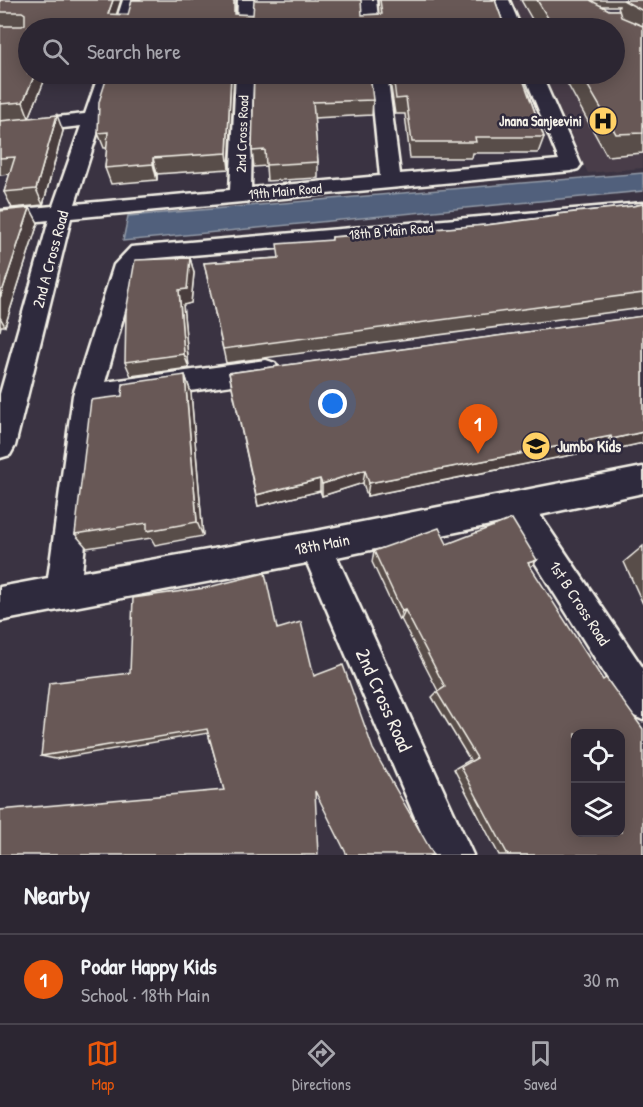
<!DOCTYPE html>
<html lang="en">
<head>
<meta charset="utf-8">
<style>
  body { margin:0; font-family:"Patrick Hand",sans-serif; background:#342e3a; color:#f1f3f6 }
  .controls { position:absolute; right:18px; bottom:18px; display:grid; overflow:hidden; border-radius:12px; box-shadow:0 3px 15px #0003 }
  .controls button { width:54px; height:54px; display:grid; place-items:center; padding:0; border:0; border-bottom:2px solid #48434d; background:#2c2632; color:#f1f3f6; font:30px sans-serif }
  .you { position:absolute; left:333px; top:404px; width:21px; height:21px; margin:-15px; border:4px solid #fff; border-radius:50%; background:#1a73e8; box-shadow:0 0 0 9px #1a73e833 }
  .badge { display:grid; place-items:center; width:39px; height:39px; border-radius:50%; background:#ea580c; color:#fff; font-size:20px; font-weight:700 }
  .pin { position:absolute; translate:-50% -50px; filter:drop-shadow(0 2px 3px #0008) }
  .pin::after { content:''; position:absolute; top:32px; width:21px; height:18px; background:inherit; clip-path:polygon(0 0,100% 0,50% 100%) }
  .list { margin:0; padding:0; list-style:none }
  h2 { display:flex; justify-content:space-between; align-items:center; height:78px; margin:0; padding:0 24px; font-size:26px }
  h2 small { font-size:20px; font-weight:400; color:#a6a5ac }
  .list li { display:grid; grid-template-columns:39px 1fr auto; gap:18px; align-items:center; box-sizing:border-box; height:90px; padding:0 24px; border-top:2px solid #48434d }
  .list b { display:block; font-size:22px; white-space:nowrap }
  .list p { margin:0; font-size:20px; white-space:nowrap; color:#a6a5ac }
  .list em { font-size:20px; font-style:normal; color:#a6a5ac }
  .icon { flex:none; width:33px; height:33px; fill:none; stroke:currentColor; stroke-width:2; stroke-linecap:round; stroke-linejoin:round }
  .map { position:relative; flex:none; width:643px; height:855px; overflow:hidden }
  .search { position:absolute; background:#2c2632; box-shadow:0 3px 15px #0003; left:18px; right:18px; top:18px; height:66px; display:flex; align-items:center; gap:15px; box-sizing:border-box; padding:0 21px; border-radius:33px; color:#a6a5ac; font-size:22px }
  .sheet { height:168px; background:#2c2632 }
  nav { display:flex; justify-content:space-around; align-items:center; box-sizing:border-box; height:84px; border-top:2px solid #48434d; background:#2c2632; font-size:16px; color:#a6a5ac }
  nav a { display:grid; justify-items:center; gap:3px }
  nav .on { color:#ea580c }
  .map>svg:first-child { display:block }
  .built { fill:#483e48 }
  .water { fill:#51607b; stroke:#929aa7; stroke-width:1.5 }
  .lines { fill:none; stroke-linecap:round; stroke-linejoin:round }
  .minor-casing { stroke:#f4f1e8; stroke-width:5 }
  .minor { fill:#2f2a3d; fill-rule:evenodd }
  .wall { fill:#594d4a; stroke:#f4f1e8; stroke-width:1.5; fill-rule:evenodd }
  .shaded-wall { fill:#483e3c; stroke:#f4f1e8; stroke-width:1.5 }
  .building { fill:#675956; stroke:#f4f1e8; stroke-width:1.5; fill-rule:evenodd }
  .labels { text-anchor:middle; stroke-width:5; stroke-linejoin:round; paint-order:stroke }
  .far-poi-label { font-size:14px; font-weight:bold; fill:#f4f1e8; stroke:#2f2a3d; text-anchor:end }
  .far-street-label { font-size:14px; fill:#f4f1e8; stroke:#2f2a3d }
  .street-label { font-size:16px; fill:#f4f1e8; stroke:#2f2a3d }
  .poi-label { font-size:16px; font-weight:bold; fill:#f4f1e8; stroke:#2f2a3d; text-anchor:start }
  .near-street-label { font-size:20px; fill:#f4f1e8; stroke:#2f2a3d }
</style>
</head>
<body>
<div class="map">
<svg width="643" height="855" viewBox="0 0 643 855">
  <rect width="100%" height="100%" fill="#3a3342"/>
  <filter id="ink" filterUnits="userSpaceOnUse"><feTurbulence type="fractalNoise" baseFrequency=".0167" numOctaves="2"/><feDisplacementMap in="SourceGraphic" scale="12" xChannelSelector="R" yChannelSelector="G"/><feConvolveMatrix kernelMatrix="1 2 1 2 8 2 1 2 1" color-interpolation-filters="sRGB"/></filter>
  <g filter="url(#ink)">
    <!-- built -->
    <g class="built">
      <path d="M507 0H544L601 28H520Z"/>
      <path d="M643 49V168L588 173 541 74H614Z"/>
    </g>
    <!-- water -->
    <path class="water" d="M643 173V191L123 241 128 216Z"/>
    <g class="lines">
      <!-- minor casing -->
      <g class="minor-casing">
        <g id="minor">
          <path d="M123 0H139L130 28H114Z"/>
          <path d="M238 0H254L253 28H237Z"/>
          <path d="M360 0H376L379 28H363Z"/>
          <path d="M493 0H509L521 28H505Z"/>
          <path d="M99 74H116L75 204 230 190 236 74H253L251 188 380 176 370 74H387L400 174 559 160 524 74H541L581 165 578 169 571 171 71 218 15 446 10 455 0 458V394L49 220 0 225V211L53 206 81 126 0 135V123L85 114Z"/>
          <path d="M643 203V217L145 259 137 268 105 382 266 360 275 363 279 370 275 377 266 380 100 404 82 572 316 531 643 467V493L540 515 643 668V720L630 714 509 521 337 557 473 855H431L307 563 0 621V587L48 578 73 395 114 265 131 247Z"/>
        </g>
      </g>
      <!-- minor -->
      <use href="#minor" class="minor"/>
    </g>
    <!-- wall -->
    <g class="wall">
      <path d="M0 0 117 14 362 15 379 14 378 0H495L505 28H28V74H47L29 118 63 131 43 205 12 208 4 192 10 174 0 175Z"/>
      <path d="M521 0H643V153L607 156 562 74H615V28H537ZM601 6H619L618 10H609Z"/>
      <path d="M234 74 229 169 157 174V180L111 184 105 168 107 148H104L98 133Z"/>
      <path d="M254 74 373 100 372 115 314 118 318 162V178L267 181 266 166 254 167 252 151Z"/>
      <path d="M387 74H521L544 137 538 153H473L472 158H410L405 114H395L389 74Z"/>
      <path d="M643 204V308L226 363 204 263 278 258 332 240V237L486 225 555 216 557 214 633 206Z"/>
      <path d="M30 208 38 223 5 326H1L0 331V211Z"/>
      <path d="M190 258 194 273 191 303 183 305 189 368 131 376 125 362Z"/>
      <path d="M643 316V443L602 452 601 449 367 496 363 483 322 496 320 491 258 506 229 373Z"/>
      <path d="M185 375 191 393 203 536 155 545 151 538 87 548 75 534 122 396Z"/>
      <path d="M447 544 537 560 530 567 643 855H499L454 769 470 760 432 697 438 691 401 619 399 620 372 562 374 551Z"/>
      <path d="M643 546V604L624 562Z"/>
      <path d="M277 628 315 792 224 790 208 733 55 759 41 756 130 673Z"/>
    </g>
    <!-- shaded-wall -->
    <g class="shaded-wall">
      <path d="M113 0H121L112 28 108 14Z"/>
      <path d="M234 0H236L235 28 234 14Z"/>
      <path d="M35 74H47L29 118 23 102Z"/>
      <path d="M231 74H234L229 169 227 153Z"/>
      <path d="M57 115 63 131 43 205 36 189Z"/>
      <path d="M153 158 157 174V180L153 164Z"/>
      <path d="M30 208 38 223 5 326 0 317V298Z"/>
      <path d="M190 258 194 273 191 303 183 305 189 368 184 354 179 290Z"/>
      <path d="M185 375 191 393 203 536 197 522Z"/>
      <path d="M643 432V443L602 452 612 439Z"/>
      <path d="M611 436 601 449 367 496 369 483Z"/>
      <path d="M365 470 363 483 322 496V484Z"/>
      <path d="M320 479V491L258 506 256 495Z"/>
      <path d="M537 560 528 570V563Z"/>
      <path d="M405 610 401 619 399 620 402 611Z"/>
    </g>
    <!-- building -->
    <g class="building">
      <path d="M0 0H113L108 14 128 15 132 0H234V14L253 15 254 0H361L362 15 382 14 380 0H495L505 28H28V74H35L23 102 0 104V26H22L25 24V14L22 12H0Z"/>
      <path d="M537 0H590L609 10H619L621 17 643 26V133L616 134 581 74H615V28H554Z"/>
      <path d="M623 0H643V11Z"/>
      <path d="M108 74H231L227 153 153 158V164L105 168 108 132 98 133 99 102Z"/>
      <path d="M254 74H370L373 100 313 102 318 162 266 165 265 150 252 151Z"/>
      <path d="M393 74H521L544 137H475L476 142H412L406 98 396 99Z"/>
      <path d="M57 115 36 189 4 192 15 157 0 158V121Z"/>
      <path d="M643 204V293L223 349 204 263 279 258 277 244 332 240V237L486 225 558 216 557 214 633 206Z"/>
      <path d="M30 208 0 298V211Z"/>
      <path d="M190 258 187 289 179 290 184 354 125 362 126 312 135 260Z"/>
      <path d="M643 316V432L612 439 611 436 369 483 365 470 322 484 320 479 256 495 229 373Z"/>
      <path d="M185 375 197 522 147 531V523L75 534 91 400 122 396 123 384Z"/>
      <path d="M512 519 537 560 528 563 603 680 606 678 643 729V855H508L461 767 477 758 437 692 445 687 405 610 402 611 374 551 439 528 447 544ZM576 734H621V832H576Z"/>
      <path d="M265 573 277 629 301 622 314 676 343 665 373 749 433 854 432 855H347L315 791 318 855H0V810L224 790 207 729 41 756 49 683 130 673 133 598 205 588Z"/>
    </g>
  </g>
  <!-- icons -->
  <defs>
    <g id="hospital-disc" transform="scale(1.5)"><circle r="9.5" fill="#ffd166" stroke="#2f2a3d"/><path d="M-5-5h3v3.5h4V-5h3V5h-3V1.5h-4V5h-3Z" fill="#111"/></g>
    <g id="school-disc" transform="scale(1.5)"><circle r="9.5" fill="#ffd166" stroke="#2f2a3d"/><path d="M0-5L7-2L0 1L-7-2ZM-4 1L0 2.5L4 1V4Q0 6-4 4Z" fill="#111"/></g>
  </defs>
  <g fill-rule="evenodd">
    <use href="#hospital-disc" x="603" y="121"/>
    <use href="#school-disc" x="536" y="446"/>
  </g>
  <g class="labels">
    <!-- far-poi labels -->
    <g class="far-poi-label">
      <text x="582" y="126">Jnana Sanjeevini</text>
    </g>
    <!-- far-street labels -->
    <g class="far-street-label">
      <text transform="translate(242 134) rotate(-88)" y="5">2nd Cross Road</text>
      <text transform="translate(285 191) rotate(-5)" y="5">19th Main Road</text>
      <text transform="translate(391 231) rotate(-5)" y="5">18th B Main Road</text>
    </g>
    <!-- street labels -->
    <g class="street-label">
      <text transform="translate(50 259) rotate(-75)" y="6">2nd A Cross Road</text>
      <text transform="translate(322 544) rotate(-11)" y="6">18th Main</text>
      <text transform="translate(580 603) rotate(57)" y="6">1st B Cross Road</text>
    </g>
    <!-- poi labels -->
    <g class="poi-label">
      <text x="557" y="452">Jumbo Kids</text>
    </g>
    <!-- near-street labels -->
    <g class="near-street-label">
      <text transform="translate(384 700) rotate(66)" y="7">2nd Cross Road</text>
    </g>
  </g>
</svg>
<div class="controls">
<button><svg class="icon" aria-label="locate" viewBox="0 0 24 24"><circle cx="12" cy="12" r="6"/><path d="M12 2v4M12 18v4M2 12h4M18 12h4"/></svg></button>
<button><svg class="icon" aria-label="layers" viewBox="0 0 24 24"><path d="M12 4l9 5-9 5-9-5zM3 14l9 5 9-5"/></svg></button>
</div>
<div class="you"></div>
<div class="pin badge" style="left:478px;top:454px">1</div>
<div class="search"><svg class="icon" aria-label="search" viewBox="0 0 24 24"><circle cx="10" cy="10" r="6"/><path d="M15 15l6 6"/></svg>Search here</div>
</div>
<section class="sheet">
<h2>Nearby<small></small></h2>
<ul class="list">
<li><span class="badge">1</span><div><b>Podar Happy Kids</b><p>School · 18th Main</p></div><em>30 m</em></li>
</ul>
</section>
<nav>
<a class="on"><svg class="icon" aria-label="map" viewBox="0 0 24 24"><path d="M3 6l6-2 6 2 6-2v14l-6 2-6-2-6 2zM9 4v14M15 6v14"/></svg>Map</a>
<a><svg class="icon" aria-label="directions" viewBox="0 0 24 24"><path d="M12 3l9 9-9 9-9-9zM9 14v-3h6M13 9l2 2-2 2"/></svg>Directions</a>
<a><svg class="icon" aria-label="saved" viewBox="0 0 24 24"><path d="M7 4h10v16l-5-4-5 4z"/></svg>Saved</a>
</nav>
</body>
</html>
